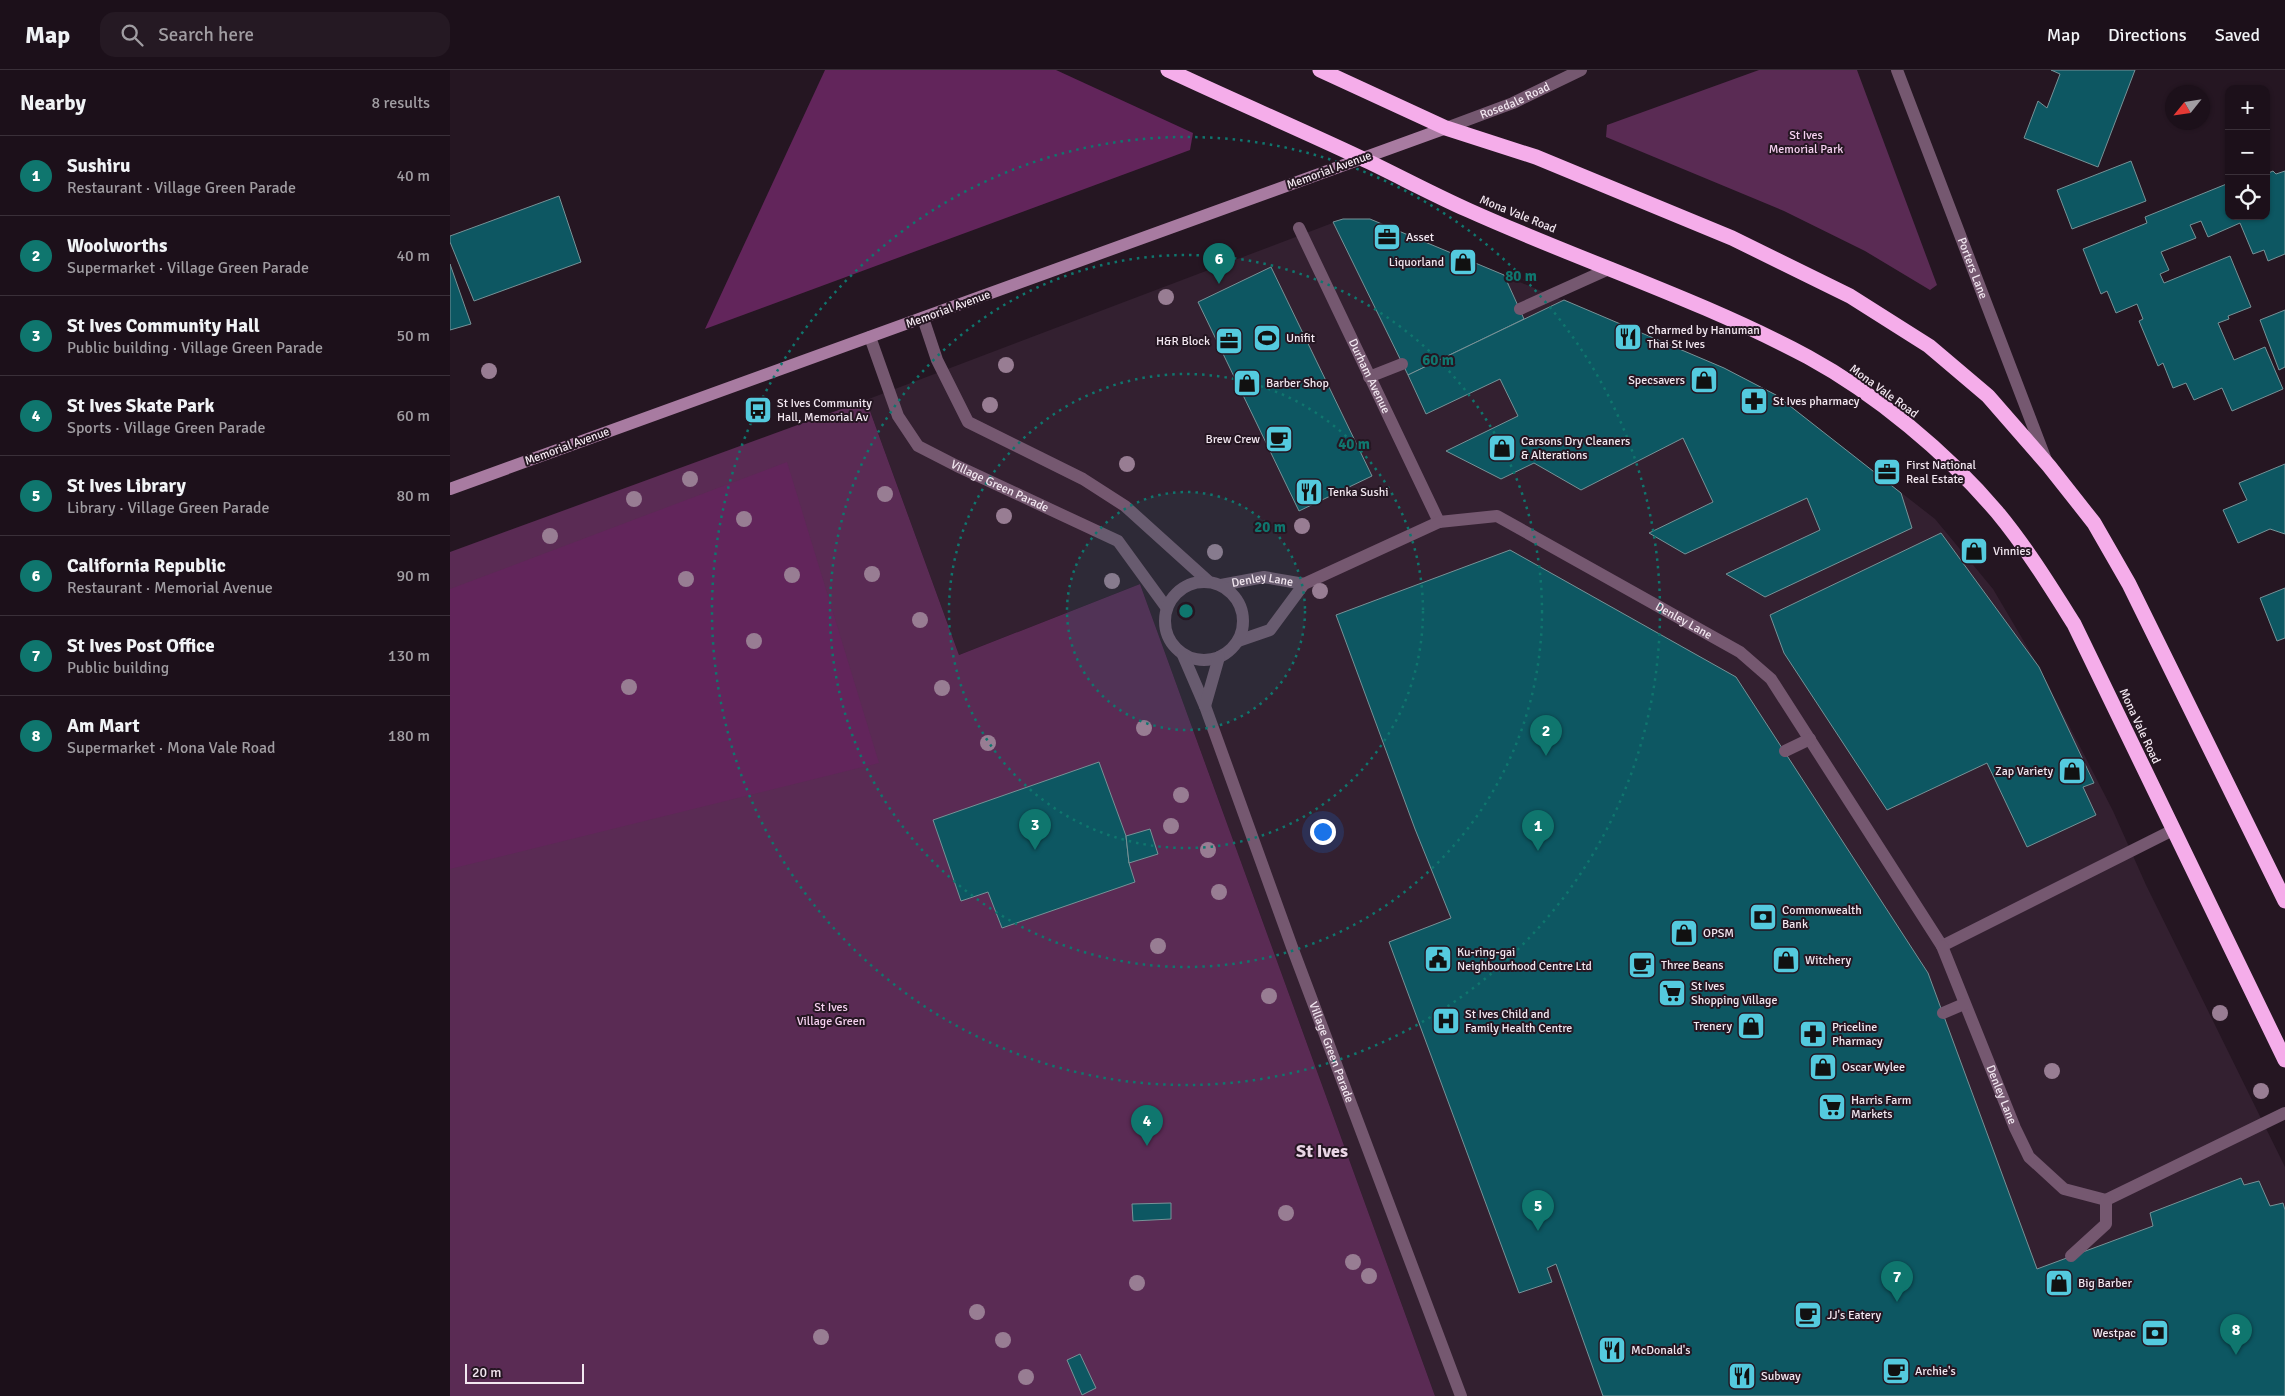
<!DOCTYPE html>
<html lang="en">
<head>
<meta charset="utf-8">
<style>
  body { margin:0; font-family:Signika,sans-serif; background:#251923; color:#f1f3f6 }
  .controls { position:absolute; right:15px; top:15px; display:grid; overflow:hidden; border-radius:10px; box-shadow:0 1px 4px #0004 }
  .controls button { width:45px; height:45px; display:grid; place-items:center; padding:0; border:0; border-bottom:1px solid #3a3039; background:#1c101a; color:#f1f3f6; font:25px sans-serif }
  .compass { position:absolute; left:1715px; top:15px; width:45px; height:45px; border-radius:50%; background:#1c101a; box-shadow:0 1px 4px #0004; rotate:240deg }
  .scale { position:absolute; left:15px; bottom:12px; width:119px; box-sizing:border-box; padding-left:5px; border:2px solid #f2e7f0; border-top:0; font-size:14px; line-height:18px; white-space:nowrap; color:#f2e7f0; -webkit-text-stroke:4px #251622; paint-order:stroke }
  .you { position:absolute; left:872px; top:761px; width:18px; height:18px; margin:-12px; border:4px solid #fff; border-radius:50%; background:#1a73e8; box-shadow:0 0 0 8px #1a73e833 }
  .badge { display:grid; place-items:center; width:32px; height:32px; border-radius:50%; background:#0f766e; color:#fff; font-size:16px; font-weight:700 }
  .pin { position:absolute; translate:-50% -41px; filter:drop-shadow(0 1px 2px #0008) }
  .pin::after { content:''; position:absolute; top:26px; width:18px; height:15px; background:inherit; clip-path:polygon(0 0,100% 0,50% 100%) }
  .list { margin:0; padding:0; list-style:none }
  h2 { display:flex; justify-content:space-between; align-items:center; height:65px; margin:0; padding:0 20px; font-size:21px }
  h2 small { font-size:16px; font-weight:400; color:#a09da2 }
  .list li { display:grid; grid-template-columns:32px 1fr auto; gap:15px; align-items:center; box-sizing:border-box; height:80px; padding:0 20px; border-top:1px solid #3a3039 }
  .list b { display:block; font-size:19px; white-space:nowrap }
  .list p { margin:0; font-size:16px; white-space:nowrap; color:#a09da2 }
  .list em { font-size:16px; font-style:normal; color:#a09da2 }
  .icon { flex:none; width:28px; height:28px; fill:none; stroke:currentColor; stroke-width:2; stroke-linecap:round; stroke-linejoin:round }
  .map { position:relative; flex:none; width:1835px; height:1326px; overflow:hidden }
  header { display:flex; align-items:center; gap:30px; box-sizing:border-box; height:70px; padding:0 25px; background:#1c101a; border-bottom:1px solid #3a3039 }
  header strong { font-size:24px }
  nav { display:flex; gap:28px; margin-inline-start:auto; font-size:18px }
  .search { width:350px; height:45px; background:#251923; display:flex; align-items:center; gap:12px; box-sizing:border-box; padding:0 18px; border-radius:15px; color:#a09da2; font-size:19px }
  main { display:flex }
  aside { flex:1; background:#1c101a }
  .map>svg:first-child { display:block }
  .built { fill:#332030 }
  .green { fill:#5a2b54 }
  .forest { fill:#62255b }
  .building { fill:#0d5762; stroke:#779297 }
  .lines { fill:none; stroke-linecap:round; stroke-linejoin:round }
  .lane { stroke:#755870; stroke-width:12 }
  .street { stroke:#755870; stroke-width:12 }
  .secondary { stroke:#a87ba1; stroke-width:12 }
  .highway { stroke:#f5adea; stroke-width:15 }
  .tree { fill:#987d93 }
  .ring { fill:none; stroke:#0f766e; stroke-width:2.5; stroke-dasharray:2.5 5 }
  .labels { text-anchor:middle; stroke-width:4; stroke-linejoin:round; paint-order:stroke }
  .street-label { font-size:12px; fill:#f2e7f0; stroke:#251622 }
  .park-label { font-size:12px; fill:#f6d1f0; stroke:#251622 }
  .poi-label { font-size:12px; fill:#f2e7f0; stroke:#251622; text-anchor:start }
  .district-label { font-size:18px; font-weight:bold; fill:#ead6e6; stroke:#251622 }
  .centre { fill:#0f766e; stroke:#251622; stroke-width:2.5 }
  .ring-label { font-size:15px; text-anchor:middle; font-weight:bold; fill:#0f766e; stroke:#251622; stroke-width:4; stroke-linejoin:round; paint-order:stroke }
</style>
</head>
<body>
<header>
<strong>Map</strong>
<div class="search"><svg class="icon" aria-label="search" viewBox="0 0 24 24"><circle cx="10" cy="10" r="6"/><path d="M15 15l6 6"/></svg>Search here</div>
<nav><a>Map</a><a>Directions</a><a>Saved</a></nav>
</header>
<main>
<aside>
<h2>Nearby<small>8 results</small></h2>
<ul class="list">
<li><span class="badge">1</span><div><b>Sushiru</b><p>Restaurant · Village Green Parade</p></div><em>40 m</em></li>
<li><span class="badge">2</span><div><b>Woolworths</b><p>Supermarket · Village Green Parade</p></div><em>40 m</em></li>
<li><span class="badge">3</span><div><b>St Ives Community Hall</b><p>Public building · Village Green Parade</p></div><em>50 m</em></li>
<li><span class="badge">4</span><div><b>St Ives Skate Park</b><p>Sports · Village Green Parade</p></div><em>60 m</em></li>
<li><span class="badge">5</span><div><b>St Ives Library</b><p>Library · Village Green Parade</p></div><em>80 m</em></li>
<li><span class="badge">6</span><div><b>California Republic</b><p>Restaurant · Memorial Avenue</p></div><em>90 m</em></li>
<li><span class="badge">7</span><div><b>St Ives Post Office</b><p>Public building</p></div><em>130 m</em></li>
<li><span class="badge">8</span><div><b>Am Mart</b><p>Supermarket · Mona Vale Road</p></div><em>180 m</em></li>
</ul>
</aside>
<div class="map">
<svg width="1835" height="1326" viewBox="0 0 1835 1326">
  <rect width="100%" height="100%" fill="#251622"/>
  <!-- built -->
  <path class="built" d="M893 149H920L1274 298 1326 325 1485 449 1543 519 1589 597 1663 741 1696 815 1835 1097V1326H985L690 514 509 585 416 330Z"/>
  <!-- green -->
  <g class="green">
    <path d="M1309 0H1407L1487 215 1480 220 1415 181 1334 141 1156 67 1157 55Z"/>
    <path d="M416 330 509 585 690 514 985 1326H0V482Z"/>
  </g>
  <!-- forest -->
  <g class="forest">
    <path d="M375 0H606L743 63 740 80 255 259Z"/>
    <path d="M337 392 429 693 0 799V519Z"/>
  </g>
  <!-- building -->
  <g class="building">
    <path d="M1601 0H1685L1648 97 1574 68 1588 31 1597 38 1610 4Z"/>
    <path d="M1681 91 1696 131 1622 159 1607 120Z"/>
    <path d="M1823 101 1826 104 1835 101V184L1818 191 1814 180 1803 184 1790 153 1758 167 1751 151 1740 155 1746 168 1711 182 1719 200 1710 204 1714 213 1780 186 1801 237 1778 246 1779 249 1768 253 1784 290 1815 277 1833 319 1782 341 1772 318 1744 330 1736 313 1723 318 1713 293 1708 296 1689 251 1693 249 1687 234 1666 243 1657 221 1651 224 1633 179 1697 153 1695 147 1779 113V146H1816V104Z"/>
    <path d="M109 126 131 192 24 231 0 172V166Z"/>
    <path d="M893 149H920L1054 205 1074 249 958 305 883 152Z"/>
    <path d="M0 194 21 254 0 260Z"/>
    <path d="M821 197 922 406 849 441 748 232Z"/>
    <path d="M1114 230 1274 298 1326 325 1451 423 1462 458 1315 527 1276 504 1370 460 1357 428 1235 484 1199 463 1263 432 1233 368 1131 420 1084 393 1051 409 996 381 1068 346 1050 309 976 344 958 305Z"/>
    <path d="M1835 240V297L1829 300 1810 250Z"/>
    <path d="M1835 394V464L1820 459 1788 473 1773 440 1797 430 1789 413Z"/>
    <path d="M1491 463 1589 597 1644 713 1633 717 1646 745 1577 777 1537 693 1437 740 1334 583 1320 545Z"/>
    <path d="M1060 480 1286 607 1478 903 1587 1199 1703 1156 1700 1143 1791 1108 1794 1115 1809 1111 1820 1136 1833 1133 1835 1140V1326H1153L1106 1194 1097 1198 1102 1212 1069 1223 939 872 1001 848 965 759 886 545Z"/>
    <path d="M1835 518V568L1827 571 1810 528Z"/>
    <path d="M649 692 676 766 679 793 685 812 552 858 538 822 511 831 483 750Z"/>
    <path d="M700 759 708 784 679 793 676 766Z"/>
    <path d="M721 1133V1149L683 1151 682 1134Z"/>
    <path d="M630 1284 646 1318 632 1325 617 1290Z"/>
  </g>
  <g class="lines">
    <!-- lane -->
    <g class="lane">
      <path id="s1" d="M849 158 989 452"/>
      <path d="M1070 239 1161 198"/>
      <path d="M919 307 952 294"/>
      <path id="s2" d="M771 515 814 507 854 514"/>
      <path id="s3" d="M788 571 820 560 854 514 989 452 1047 446 1290 582 1321 609 1492 876 1723 760"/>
      <path d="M1335 681 1360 669"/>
      <path id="s4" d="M1492 876 1565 1058 1579 1087 1614 1119 1656 1130"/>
      <path d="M1493 943 1514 934"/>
      <path d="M1656 1130 1835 1043"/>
      <path d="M1621 1186 1656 1154V1130"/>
    </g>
    <!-- street -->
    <g class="street">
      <path id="s5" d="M1447 0 1596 390"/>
      <path id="s6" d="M996 58 1063 33 1131 0"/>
      <path d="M473 248 487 290 518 352 633 409 675 436 758 511"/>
      <path id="s7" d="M420 267 448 346 468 376 507 396 668 471 716 537"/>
      <circle cx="754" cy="551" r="39"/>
      <path id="s8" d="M733 585 755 636 842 877 1011 1326"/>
      <path d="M755 636 769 587"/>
    </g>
    <!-- secondary -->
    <path class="secondary" d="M0 419 996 58"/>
    <!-- highway -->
    <g class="highway">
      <path d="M718 0C782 30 847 58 911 88 947 105 982 124 1018 140 1131 191 1249 229 1358 287 1426 324 1497 383 1547 442 1576 477 1600 516 1624 554L1835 990"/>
      <path d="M870 0 996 58 1086 87 1282 168 1400 226 1479 276 1538 326 1599 396 1644 453 1679 514 1835 831"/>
    </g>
  </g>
  <!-- trees -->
  <g class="tree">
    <circle cx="716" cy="227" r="8"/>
    <circle cx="556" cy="295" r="8"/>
    <circle cx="39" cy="301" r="8"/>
    <circle cx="540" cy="335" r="8"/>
    <circle cx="677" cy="394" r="8"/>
    <circle cx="240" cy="409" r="8"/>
    <circle cx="435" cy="424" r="8"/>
    <circle cx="184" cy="429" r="8"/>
    <circle cx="554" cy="446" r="8"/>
    <circle cx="294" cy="449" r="8"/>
    <circle cx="852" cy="456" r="8"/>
    <circle cx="100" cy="466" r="8"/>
    <circle cx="765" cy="482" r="8"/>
    <circle cx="422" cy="504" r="8"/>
    <circle cx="342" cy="505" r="8"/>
    <circle cx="236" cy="509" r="8"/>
    <circle cx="662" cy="511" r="8"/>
    <circle cx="870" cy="521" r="8"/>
    <circle cx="470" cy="550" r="8"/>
    <circle cx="304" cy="571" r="8"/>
    <circle cx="179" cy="617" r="8"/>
    <circle cx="492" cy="618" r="8"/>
    <circle cx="694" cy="658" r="8"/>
    <circle cx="538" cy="673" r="8"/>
    <circle cx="731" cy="725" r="8"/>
    <circle cx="721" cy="756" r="8"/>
    <circle cx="758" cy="780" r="8"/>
    <circle cx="769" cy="822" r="8"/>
    <circle cx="708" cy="876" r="8"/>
    <circle cx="819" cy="926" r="8"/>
    <circle cx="1770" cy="943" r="8"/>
    <circle cx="1602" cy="1001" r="8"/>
    <circle cx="1811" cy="1021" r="8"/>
    <circle cx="836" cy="1143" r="8"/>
    <circle cx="903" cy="1192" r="8"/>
    <circle cx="919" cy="1206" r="8"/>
    <circle cx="687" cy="1213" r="8"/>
    <circle cx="527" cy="1242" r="8"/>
    <circle cx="371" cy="1267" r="8"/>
    <circle cx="553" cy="1270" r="8"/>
    <circle cx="576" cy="1307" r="8"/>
  </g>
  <!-- distance rings -->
  <circle cx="736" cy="541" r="119" fill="#0f766e" fill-opacity=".12"/>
  <g class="ring">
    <circle cx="736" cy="541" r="119"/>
    <circle cx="736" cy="541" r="237"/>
    <circle cx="736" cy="541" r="356"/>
    <circle cx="736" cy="541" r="474"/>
  </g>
  <!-- icons -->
  <defs>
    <g id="office-square" transform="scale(1.4375)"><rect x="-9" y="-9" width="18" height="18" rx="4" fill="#54cade" stroke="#251622"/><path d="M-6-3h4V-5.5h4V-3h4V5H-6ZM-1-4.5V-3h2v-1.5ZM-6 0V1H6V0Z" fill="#111"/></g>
    <g id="shop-square" transform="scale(1.4375)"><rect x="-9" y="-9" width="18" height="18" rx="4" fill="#54cade" stroke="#251622"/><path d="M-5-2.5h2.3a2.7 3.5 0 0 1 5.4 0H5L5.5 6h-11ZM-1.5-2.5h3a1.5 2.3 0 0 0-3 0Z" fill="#111"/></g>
    <g id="restaurant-square" transform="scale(1.4375)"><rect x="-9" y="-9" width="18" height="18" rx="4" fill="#54cade" stroke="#251622"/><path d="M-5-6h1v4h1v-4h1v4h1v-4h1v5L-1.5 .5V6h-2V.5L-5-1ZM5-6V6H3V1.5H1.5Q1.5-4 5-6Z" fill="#111"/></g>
    <g id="stadium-square" transform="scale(1.4375)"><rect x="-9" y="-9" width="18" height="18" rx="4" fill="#54cade" stroke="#251622"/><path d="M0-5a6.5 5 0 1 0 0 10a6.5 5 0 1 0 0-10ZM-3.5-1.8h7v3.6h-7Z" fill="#111"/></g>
    <g id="pharmacy-square" transform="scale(1.4375)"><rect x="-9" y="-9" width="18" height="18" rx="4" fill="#54cade" stroke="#251622"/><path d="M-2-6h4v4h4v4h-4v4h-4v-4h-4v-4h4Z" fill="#111"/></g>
    <g id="bus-square" transform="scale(1.4375)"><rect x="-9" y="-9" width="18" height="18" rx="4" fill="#54cade" stroke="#251622"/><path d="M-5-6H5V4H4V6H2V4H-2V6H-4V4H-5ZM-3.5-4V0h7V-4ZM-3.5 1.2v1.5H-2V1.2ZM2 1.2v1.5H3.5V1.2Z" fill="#111"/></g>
    <g id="cafe-square" transform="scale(1.4375)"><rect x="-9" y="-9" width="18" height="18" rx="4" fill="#54cade" stroke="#251622"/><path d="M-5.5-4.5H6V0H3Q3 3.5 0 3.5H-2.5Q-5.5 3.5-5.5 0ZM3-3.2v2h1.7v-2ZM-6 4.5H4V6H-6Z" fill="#111"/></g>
    <g id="bank-square" transform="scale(1.4375)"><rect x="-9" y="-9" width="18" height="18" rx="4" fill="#54cade" stroke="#251622"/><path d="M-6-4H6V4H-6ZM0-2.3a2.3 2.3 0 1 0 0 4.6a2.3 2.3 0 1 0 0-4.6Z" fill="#111"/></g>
    <g id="civic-square" transform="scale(1.4375)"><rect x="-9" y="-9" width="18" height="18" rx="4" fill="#54cade" stroke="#251622"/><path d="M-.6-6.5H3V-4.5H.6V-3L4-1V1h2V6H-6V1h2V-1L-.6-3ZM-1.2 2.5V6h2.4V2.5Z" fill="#111"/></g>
    <g id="supermarket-square" transform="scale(1.4375)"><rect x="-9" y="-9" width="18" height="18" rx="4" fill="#54cade" stroke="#251622"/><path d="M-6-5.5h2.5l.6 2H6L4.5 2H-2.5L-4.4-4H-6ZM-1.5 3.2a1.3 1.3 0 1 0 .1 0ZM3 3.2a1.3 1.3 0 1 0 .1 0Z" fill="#111"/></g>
    <g id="hospital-square" transform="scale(1.4375)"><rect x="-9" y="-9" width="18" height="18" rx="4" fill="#54cade" stroke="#251622"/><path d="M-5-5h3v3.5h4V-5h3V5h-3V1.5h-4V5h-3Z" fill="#111"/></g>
  </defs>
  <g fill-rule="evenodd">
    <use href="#office-square" x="937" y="167"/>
    <use href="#shop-square" x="1013" y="192"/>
    <use href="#restaurant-square" x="1178" y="267"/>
    <use href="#stadium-square" x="817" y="268"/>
    <use href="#office-square" x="779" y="271"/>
    <use href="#shop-square" x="1254" y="310"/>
    <use href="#shop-square" x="797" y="313"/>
    <use href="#pharmacy-square" x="1304" y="331"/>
    <use href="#bus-square" x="308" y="340"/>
    <use href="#cafe-square" x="829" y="369"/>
    <use href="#shop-square" x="1052" y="378"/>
    <use href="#office-square" x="1437" y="402"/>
    <use href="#restaurant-square" x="859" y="422"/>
    <use href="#shop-square" x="1524" y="481"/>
    <use href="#shop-square" x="1622" y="701"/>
    <use href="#bank-square" x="1313" y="847"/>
    <use href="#shop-square" x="1234" y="863"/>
    <use href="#civic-square" x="988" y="889"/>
    <use href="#shop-square" x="1336" y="890"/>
    <use href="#cafe-square" x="1192" y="895"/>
    <use href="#supermarket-square" x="1222" y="923"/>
    <use href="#hospital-square" x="996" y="951"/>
    <use href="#shop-square" x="1301" y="956"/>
    <use href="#pharmacy-square" x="1363" y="964"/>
    <use href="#shop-square" x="1373" y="997"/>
    <use href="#supermarket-square" x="1382" y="1037"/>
    <use href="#shop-square" x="1609" y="1213"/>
    <use href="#cafe-square" x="1358" y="1245"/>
    <use href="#bank-square" x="1705" y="1263"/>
    <use href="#restaurant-square" x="1162" y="1280"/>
    <use href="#cafe-square" x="1446" y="1301"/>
    <use href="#restaurant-square" x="1292" y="1306"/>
  </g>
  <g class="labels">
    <!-- street labels -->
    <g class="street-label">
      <text dy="4" stroke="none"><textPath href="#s6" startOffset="74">Rosedale Road</textPath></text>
      <text transform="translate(879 100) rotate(-20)" y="4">Memorial Avenue</text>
      <text transform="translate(1068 144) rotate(22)" y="4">Mona Vale Road</text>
      <text dy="4" stroke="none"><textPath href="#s5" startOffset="212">Porters Lane</textPath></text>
      <text transform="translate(498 239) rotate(-20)" y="4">Memorial Avenue</text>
      <text dy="4" stroke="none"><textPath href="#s1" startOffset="164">Durham Avenue</textPath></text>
      <text transform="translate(1434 321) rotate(36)" y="4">Mona Vale Road</text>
      <text transform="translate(117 376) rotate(-20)" y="4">Memorial Avenue</text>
      <text dy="4" stroke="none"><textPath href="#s7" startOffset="211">Village Green Parade</textPath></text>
      <text dy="4" stroke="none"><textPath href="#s2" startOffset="42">Denley Lane</textPath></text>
      <text dy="4" stroke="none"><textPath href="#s3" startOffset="512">Denley Lane</textPath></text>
      <text transform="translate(1690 656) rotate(65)" y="4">Mona Vale Road</text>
      <text dy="4" stroke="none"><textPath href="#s8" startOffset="424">Village Green Parade</textPath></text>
      <text dy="4" stroke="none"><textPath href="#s4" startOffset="160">Denley Lane</textPath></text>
    </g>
    <!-- park labels -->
    <g class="park-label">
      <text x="1356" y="69">St Ives<tspan x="1356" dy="14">Memorial Park</tspan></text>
      <text x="381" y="941">St Ives<tspan x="381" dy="14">Village Green</tspan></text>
    </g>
    <!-- poi labels -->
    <g class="poi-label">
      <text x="956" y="171">Asset</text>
      <text x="994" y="196" text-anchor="end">Liquorland</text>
      <text x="1197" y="264">Charmed by Hanuman<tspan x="1197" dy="14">Thai St Ives</tspan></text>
      <text x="836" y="272">Unifit</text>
      <text x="760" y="275" text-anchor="end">H&amp;R Block</text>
      <text x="1235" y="314" text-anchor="end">Specsavers</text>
      <text x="816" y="317">Barber Shop</text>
      <text x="1323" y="335">St Ives pharmacy</text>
      <text x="327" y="337">St Ives Community<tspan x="327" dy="14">Hall, Memorial Av</tspan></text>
      <text x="810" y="373" text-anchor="end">Brew Crew</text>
      <text x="1071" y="375">Carsons Dry Cleaners<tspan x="1071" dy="14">&amp; Alterations</tspan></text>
      <text x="1456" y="399">First National<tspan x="1456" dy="14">Real Estate</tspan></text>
      <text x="878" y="426">Tenka Sushi</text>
      <text x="1543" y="485">Vinnies</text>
      <text x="1603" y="705" text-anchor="end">Zap Variety</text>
      <text x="1332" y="844">Commonwealth<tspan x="1332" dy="14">Bank</tspan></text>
      <text x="1253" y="867">OPSM</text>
      <text x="1007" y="886">Ku-ring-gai<tspan x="1007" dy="14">Neighbourhood Centre Ltd</tspan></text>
      <text x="1355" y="894">Witchery</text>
      <text x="1211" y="899">Three Beans</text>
      <text x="1241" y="920">St Ives<tspan x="1241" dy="14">Shopping Village</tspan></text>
      <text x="1015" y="948">St Ives Child and<tspan x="1015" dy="14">Family Health Centre</tspan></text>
      <text x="1282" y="960" text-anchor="end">Trenery</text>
      <text x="1382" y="961">Priceline<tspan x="1382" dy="14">Pharmacy</tspan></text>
      <text x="1392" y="1001">Oscar Wylee</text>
      <text x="1401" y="1034">Harris Farm<tspan x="1401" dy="14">Markets</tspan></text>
      <text x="1628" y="1217">Big Barber</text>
      <text x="1377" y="1249">JJ's Eatery</text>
      <text x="1686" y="1267" text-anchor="end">Westpac</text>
      <text x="1181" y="1284">McDonald's</text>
      <text x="1465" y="1305">Archie's</text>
      <text x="1311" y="1310">Subway</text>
    </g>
    <!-- district labels -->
    <g class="district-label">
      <text x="872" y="1087">St Ives</text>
    </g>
  </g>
  <circle cx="736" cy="541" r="8" class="centre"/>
  <g class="ring-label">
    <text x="1071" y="211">80 m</text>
    <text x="988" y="295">60 m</text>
    <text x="904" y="379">40 m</text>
    <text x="820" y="462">20 m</text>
  </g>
</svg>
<div class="controls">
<button>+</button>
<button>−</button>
<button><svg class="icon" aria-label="locate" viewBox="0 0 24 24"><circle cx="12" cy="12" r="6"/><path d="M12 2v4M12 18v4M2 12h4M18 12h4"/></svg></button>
</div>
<svg class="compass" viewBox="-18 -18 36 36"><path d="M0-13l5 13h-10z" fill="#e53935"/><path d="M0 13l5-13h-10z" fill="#a09da2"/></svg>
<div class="scale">20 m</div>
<div class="you"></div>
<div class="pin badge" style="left:1088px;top:781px">1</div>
<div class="pin badge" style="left:1096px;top:686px">2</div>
<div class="pin badge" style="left:585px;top:780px">3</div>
<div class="pin badge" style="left:697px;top:1076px">4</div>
<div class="pin badge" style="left:1088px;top:1161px">5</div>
<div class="pin badge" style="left:769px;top:214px">6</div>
<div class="pin badge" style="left:1447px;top:1232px">7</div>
<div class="pin badge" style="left:1786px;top:1285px">8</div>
</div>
</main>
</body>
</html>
